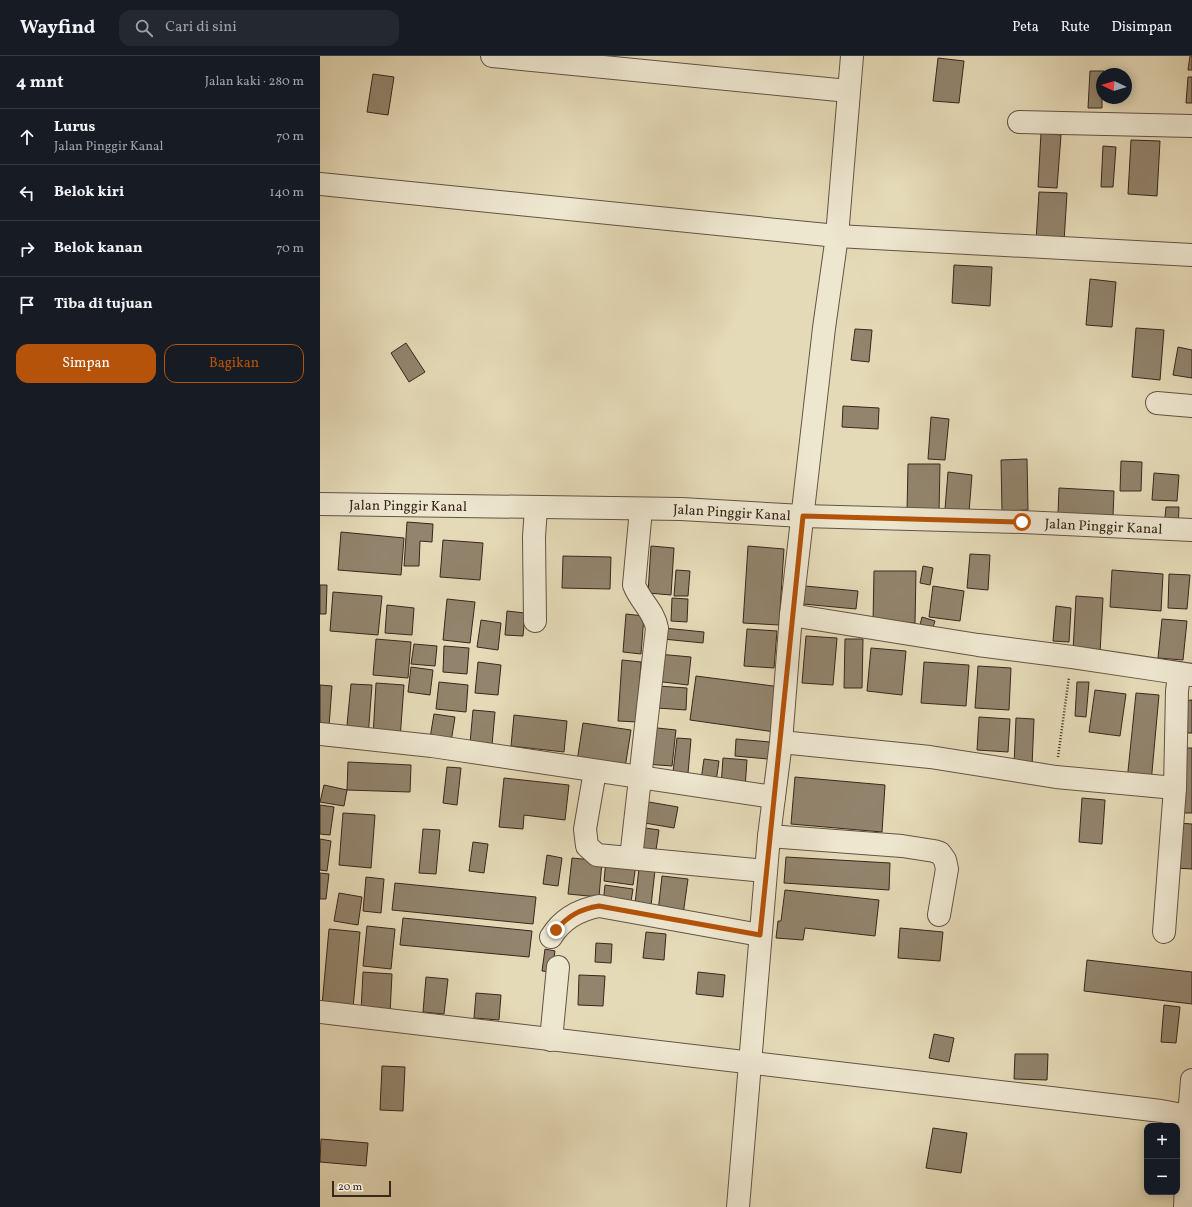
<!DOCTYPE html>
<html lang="id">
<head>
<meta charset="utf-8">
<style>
  body { margin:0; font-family:Vollkorn,serif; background:#242831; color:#f1f3f6 }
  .controls { position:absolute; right:12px; bottom:12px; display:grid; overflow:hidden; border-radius:8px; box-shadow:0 2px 10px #0003 }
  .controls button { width:36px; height:36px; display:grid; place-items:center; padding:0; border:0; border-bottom:1px solid #363941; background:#171b24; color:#f1f3f6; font:20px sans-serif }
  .compass { position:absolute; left:776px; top:12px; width:36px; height:36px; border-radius:50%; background:#171b24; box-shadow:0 2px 10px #0003; rotate:274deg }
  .scale { position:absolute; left:12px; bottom:10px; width:59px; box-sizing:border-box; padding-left:4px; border:2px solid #39261c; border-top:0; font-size:11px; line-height:14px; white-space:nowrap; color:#39261c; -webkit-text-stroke:3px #eee7d0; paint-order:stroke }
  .stop { position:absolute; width:12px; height:12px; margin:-9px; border:3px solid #b45309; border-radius:50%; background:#fff }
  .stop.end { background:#b45309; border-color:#fff; box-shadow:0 1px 4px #0008 }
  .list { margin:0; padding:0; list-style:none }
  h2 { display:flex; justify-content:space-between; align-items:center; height:52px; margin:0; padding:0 16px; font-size:17px }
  h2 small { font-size:13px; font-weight:400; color:#9ea1a6 }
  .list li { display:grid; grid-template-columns:26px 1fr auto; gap:12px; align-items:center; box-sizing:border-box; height:56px; padding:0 16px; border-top:1px solid #363941 }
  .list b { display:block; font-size:15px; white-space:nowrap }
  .list p { margin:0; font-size:13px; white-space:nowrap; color:#9ea1a6 }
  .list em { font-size:13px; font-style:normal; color:#9ea1a6 }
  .actions { display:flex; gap:8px; padding:12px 16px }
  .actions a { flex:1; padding:9px 0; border:1px solid #b45309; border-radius:12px; text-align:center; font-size:14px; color:#b45309 }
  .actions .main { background:#b45309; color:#fff }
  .icon { flex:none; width:22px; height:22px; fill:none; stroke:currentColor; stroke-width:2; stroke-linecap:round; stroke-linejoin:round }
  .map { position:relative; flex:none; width:872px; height:1151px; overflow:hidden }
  header { display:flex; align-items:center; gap:24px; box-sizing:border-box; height:56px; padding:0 20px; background:#171b24; border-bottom:1px solid #363941 }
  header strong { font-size:19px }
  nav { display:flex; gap:22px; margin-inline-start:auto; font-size:14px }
  .search { width:280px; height:36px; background:#242831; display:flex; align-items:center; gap:10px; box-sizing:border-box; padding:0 14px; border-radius:12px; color:#9ea1a6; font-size:15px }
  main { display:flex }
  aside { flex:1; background:#171b24 }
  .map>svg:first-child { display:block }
  .building { fill:#92846d; stroke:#39261c }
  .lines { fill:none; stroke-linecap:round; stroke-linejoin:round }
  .minor-casing { stroke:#645343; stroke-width:24 }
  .path { stroke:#39261c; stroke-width:2.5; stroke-dasharray:1 2; stroke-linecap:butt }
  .minor { stroke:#eee7d0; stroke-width:22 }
  .route { stroke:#b45309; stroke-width:5 }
  .labels { text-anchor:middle; stroke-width:4; stroke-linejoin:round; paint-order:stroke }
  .street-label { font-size:14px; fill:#39261c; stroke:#eee7d0 }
</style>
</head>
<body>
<header>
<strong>Wayfind</strong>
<div class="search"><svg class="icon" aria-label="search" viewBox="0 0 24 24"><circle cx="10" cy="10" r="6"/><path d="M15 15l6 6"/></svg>Cari di sini</div>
<nav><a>Peta</a><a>Rute</a><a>Disimpan</a></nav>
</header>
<main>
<aside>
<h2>4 mnt<small>Jalan kaki · 280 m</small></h2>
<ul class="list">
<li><svg class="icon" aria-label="ahead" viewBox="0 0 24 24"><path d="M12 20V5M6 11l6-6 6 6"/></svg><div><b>Lurus</b><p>Jalan Pinggir Kanal</p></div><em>70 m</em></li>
<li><svg class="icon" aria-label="left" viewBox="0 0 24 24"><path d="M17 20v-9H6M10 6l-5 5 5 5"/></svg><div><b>Belok kiri</b></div><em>140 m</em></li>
<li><svg class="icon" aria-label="right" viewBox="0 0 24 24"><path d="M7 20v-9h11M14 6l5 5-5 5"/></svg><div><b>Belok kanan</b></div><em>70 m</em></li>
<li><svg class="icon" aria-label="arrive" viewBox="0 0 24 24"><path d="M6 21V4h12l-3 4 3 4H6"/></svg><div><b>Tiba di tujuan</b></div></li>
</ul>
<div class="actions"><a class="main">Simpan</a><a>Bagikan</a></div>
</aside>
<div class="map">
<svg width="872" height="1151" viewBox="0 0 872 1151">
  <rect width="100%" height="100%" fill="#e5dab7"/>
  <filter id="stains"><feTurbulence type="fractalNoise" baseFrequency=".005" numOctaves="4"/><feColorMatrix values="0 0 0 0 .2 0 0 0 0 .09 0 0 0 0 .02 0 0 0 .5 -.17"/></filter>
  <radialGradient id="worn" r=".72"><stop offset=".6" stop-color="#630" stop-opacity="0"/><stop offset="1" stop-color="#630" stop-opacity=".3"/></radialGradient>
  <!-- building -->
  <g class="building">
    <path d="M870 0H872V14H868Z"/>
    <path d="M618 2 644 5 639 47 613 45Z"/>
    <path d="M770 15H784L782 18V52H768Z"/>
    <path d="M53 18 74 21 68 59 47 56Z"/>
    <path d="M868 21H872V47H866Z"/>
    <path d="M721 77 741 79 737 132 718 131Z"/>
    <path d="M811 84 840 85 837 140 808 138Z"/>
    <path d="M783 90 796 91 793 131H781Z"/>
    <path d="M719 136 747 137 744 186 716 185Z"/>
    <path d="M634 209 672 211 670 250 632 247Z"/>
    <path d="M770 223 796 226 792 271 766 269Z"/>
    <path d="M816 272 844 274 840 324 812 321Z"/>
    <path d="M535 273 552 274 549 306 531 304Z"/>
    <path d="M86 287 105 316 89 326 71 297Z"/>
    <path d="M858 291 872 294V322L853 319Z"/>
    <path d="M523 350 559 352 558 373 522 371Z"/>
    <path d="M611 361 629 363 625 404 608 403Z"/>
    <path d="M707 403 708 454 682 455 681 404Z"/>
    <path d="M801 405 822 406 821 435H800Z"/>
    <path d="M588 408H620L619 457 587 456Z"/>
    <path d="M628 416 652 419 649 456 625 453Z"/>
    <path d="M834 417 859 419 857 445 832 444Z"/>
    <path d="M739 432 794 435 793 461 738 458Z"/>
    <path d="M846 451H859L858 472 844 471Z"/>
    <path d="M87 466 113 468 112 486 100 485 99 510H84Z"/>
    <path d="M21 476 84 482 81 519 18 514Z"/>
    <path d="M123 484 163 487 160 524 120 521Z"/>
    <path d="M331 490 354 492 351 539 328 537Z"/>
    <path d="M428 490 464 493 459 569 423 567Z"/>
    <path d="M650 498 670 499 668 534 647 532Z"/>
    <path d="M243 500 291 501 290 533 242 532Z"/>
    <path d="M603 510 613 512 610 529 600 527Z"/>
    <path d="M356 514 370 515 368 540H354Z"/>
    <path d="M792 514 843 518 841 555 790 551Z"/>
    <path d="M554 515H596L595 567 553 566Z"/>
    <path d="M849 518 870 519 867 553 848 552Z"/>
    <path d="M0 529H7L6 558H0Z"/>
    <path d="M485 530 538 535 536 553 483 548Z"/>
    <path d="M613 530 644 535 640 565 609 561Z"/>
    <path d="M13 536 62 540 58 579 10 575Z"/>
    <path d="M756 540 783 542 780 597 753 595Z"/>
    <path d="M352 542 368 543 367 566 351 565Z"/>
    <path d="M127 543 155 546 150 587 123 584Z"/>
    <path d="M67 549 94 552 92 579 65 577Z"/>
    <path d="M736 550 751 552 749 586 733 585Z"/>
    <path d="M187 555 205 557 203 580 185 579Z"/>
    <path d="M306 558 324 560 321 598 303 596Z"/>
    <path d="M602 561 615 565 611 578 599 573Z"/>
    <path d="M842 563 867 565 863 604 838 602Z"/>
    <path d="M161 564 181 567 178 594 157 591Z"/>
    <path d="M344 572 384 576 383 587 343 583Z"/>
    <path d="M427 573 457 575 454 612 424 610Z"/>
    <path d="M486 580 517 582 513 629 482 627Z"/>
    <path d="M56 583 91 586 88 622 53 619Z"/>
    <path d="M525 583H543L542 632H524Z"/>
    <path d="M94 588 117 590 115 610 91 608Z"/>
    <path d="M124 590 149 592 147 618 123 616Z"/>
    <path d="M551 592 586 595 582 639 547 635Z"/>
    <path d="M338 598 371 601 368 629 335 625Z"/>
    <path d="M302 604 321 606 317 666 298 665Z"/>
    <path d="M158 606 181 609 178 639 155 637Z"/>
    <path d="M604 606 649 609 646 650 601 647Z"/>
    <path d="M658 610 691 612 689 654 655 652Z"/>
    <path d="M91 611 113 614 110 639 88 636Z"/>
    <path d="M376 620 461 631 455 676 370 664Z"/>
    <path d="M119 626 148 629 146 656 116 653Z"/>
    <path d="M757 626H769L766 661 755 660Z"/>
    <path d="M56 627 84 629 80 683 53 681Z"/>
    <path d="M31 628 52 629 48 681 26 679Z"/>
    <path d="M0 629 12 630 9 670H0Z"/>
    <path d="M338 630 367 632 366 654 337 652Z"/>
    <path d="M775 634 806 638 800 680 769 676Z"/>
    <path d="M816 637 839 639 831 727 807 725Z"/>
    <path d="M872 644V677H862L861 645Z"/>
    <path d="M153 654 175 656 172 689 150 687Z"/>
    <path d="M114 658 135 661 131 686 110 682Z"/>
    <path d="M194 659 247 665 244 696 191 690Z"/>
    <path d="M659 661 690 663 688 696 657 694Z"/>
    <path d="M696 662 714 663 712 711 694 710Z"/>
    <path d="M263 667 311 674 305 712 257 705Z"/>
    <path d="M328 671 356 674 352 710 325 708Z"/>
    <path d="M357 682 371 683 368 717 353 716Z"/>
    <path d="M416 683 450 686 448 703 415 700Z"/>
    <path d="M857 692H872V757H858Z"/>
    <path d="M403 702 427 704 425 732 401 730Z"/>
    <path d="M384 703 399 705 396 726 381 724Z"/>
    <path d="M28 706 91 709 90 736 27 734Z"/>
    <path d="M127 711 141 712 137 749 123 747Z"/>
    <path d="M475 721 565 729 562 776 471 768Z"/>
    <path d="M184 722 249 729 245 764 204 759 203 773 179 771Z"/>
    <path d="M4 729 27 734 24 750 0 746Z"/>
    <path d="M762 742 785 744 782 788 759 786Z"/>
    <path d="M323 745 358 751 354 772 319 766Z"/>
    <path d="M0 749 14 751 10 779 0 778Z"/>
    <path d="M23 757 55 759 51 812 19 809Z"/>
    <path d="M858 767 872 768V813L855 812Z"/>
    <path d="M319 771 339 774 336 794 316 791Z"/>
    <path d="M103 773 120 774 116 818 99 817Z"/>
    <path d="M0 783 11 785 7 815 0 814Z"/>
    <path d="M153 786 168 788 164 817 149 815Z"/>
    <path d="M227 799 242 802 238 830 223 828Z"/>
    <path d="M466 801 570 807 569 834 464 827Z"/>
    <path d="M252 802 282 805 279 841 248 838Z"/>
    <path d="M286 804 316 808 313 829 284 825Z"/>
    <path d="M319 812 335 814 331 850 315 848Z"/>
    <path d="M0 817 9 818 6 843H0Z"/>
    <path d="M342 820 368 823 363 859 338 856Z"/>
    <path d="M46 821 64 823 61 857 43 855Z"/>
    <path d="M75 827 216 841 213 868 72 854Z"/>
    <path d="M285 829 313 833 310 852 283 848Z"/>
    <path d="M465 834 559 844 555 880 485 872 483 884 456 882 458 865H461Z"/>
    <path d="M19 837 42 841 38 869 14 865Z"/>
    <path d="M83 862 212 875 209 901 80 889Z"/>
    <path d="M47 870 75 873 71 913 43 910Z"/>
    <path d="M580 872 623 876 620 905 578 902Z"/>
    <path d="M9 873 40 876 33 952 2 949Z"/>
    <path d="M326 876 346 878 344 904 323 902Z"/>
    <path d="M276 887 292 888 291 907 275 906Z"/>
    <path d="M225 893 235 895 232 916 222 915Z"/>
    <path d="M767 904 872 916V948L764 935Z"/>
    <path d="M43 916 72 918 70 958 41 956Z"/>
    <path d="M378 916 405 919 403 941 376 938Z"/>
    <path d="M259 919 285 920 283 950 258 949Z"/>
    <path d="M106 921 128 923 124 958 103 956Z"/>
    <path d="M156 937 181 939 179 964 154 962Z"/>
    <path d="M844 949 860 951 856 987 841 986Z"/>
    <path d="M614 978 634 982 629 1006 609 1002Z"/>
    <path d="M695 998H728L727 1024 694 1023Z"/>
    <path d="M62 1010 85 1011 83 1055 60 1054Z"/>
    <path d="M613 1072 647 1077 641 1117 606 1112Z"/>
    <path d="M1 1083 48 1087 46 1110 0 1106Z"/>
  </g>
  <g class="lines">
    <!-- minor casing -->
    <g class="minor-casing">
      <g id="minor">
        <path d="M172 0 528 35"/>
        <path d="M699 66 872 70"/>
        <path d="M0 128 517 180 872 199"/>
        <path d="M837 347 872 350"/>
        <path id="s1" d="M0 448 361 453 483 460 702 466 872 474"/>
        <path d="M471 559 658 589 752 601 872 619"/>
        <path d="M215 565 214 481 216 452"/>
        <path d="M0 678 112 690 454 741"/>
        <path d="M461 686 610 701 736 721 855 732"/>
        <path d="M275 715 265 773 267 790 277 799 445 815"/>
        <path d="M449 780 582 790 614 795 620 797 625 804 627 813 619 859"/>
        <path d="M311 802 337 572C334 555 320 545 314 529L321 453"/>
        <path d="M844 876 855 732 857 635 859 619"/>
        <path d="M231 881C242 863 258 854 279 850L440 879"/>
        <path d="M0 956 841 1055 872 1061"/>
        <path d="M231 984 238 911"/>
        <path d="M418 1151 449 780 461 686 471 559 504 272 517 180 532 0"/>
        <path d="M865 1151 869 1060 872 1024"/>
      </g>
    </g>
    <!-- path -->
    <path class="path" d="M738 701 749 621"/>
    <!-- minor -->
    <use href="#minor" class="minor"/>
  </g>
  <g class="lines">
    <!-- route -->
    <path class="route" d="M236 874C248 860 260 853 279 850L440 879 483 460 702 466"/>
  </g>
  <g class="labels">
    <!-- street labels -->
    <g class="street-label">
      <text dy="5" stroke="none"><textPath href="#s1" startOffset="88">Jalan Pinggir Kanal</textPath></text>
      <text dy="5" stroke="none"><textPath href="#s1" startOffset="412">Jalan Pinggir Kanal</textPath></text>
      <text dy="5" stroke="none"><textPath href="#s1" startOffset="784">Jalan Pinggir Kanal</textPath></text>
    </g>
  </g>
  <rect width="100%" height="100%" filter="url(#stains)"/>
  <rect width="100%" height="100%" fill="url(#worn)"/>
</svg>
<div class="controls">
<button>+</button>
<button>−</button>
</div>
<svg class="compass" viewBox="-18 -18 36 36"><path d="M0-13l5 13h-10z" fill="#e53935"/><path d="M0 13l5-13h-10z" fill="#9ea1a6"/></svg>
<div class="scale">20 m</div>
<div class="stop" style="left:702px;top:466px"></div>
<div class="stop end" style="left:236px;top:874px"></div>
</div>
</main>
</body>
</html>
